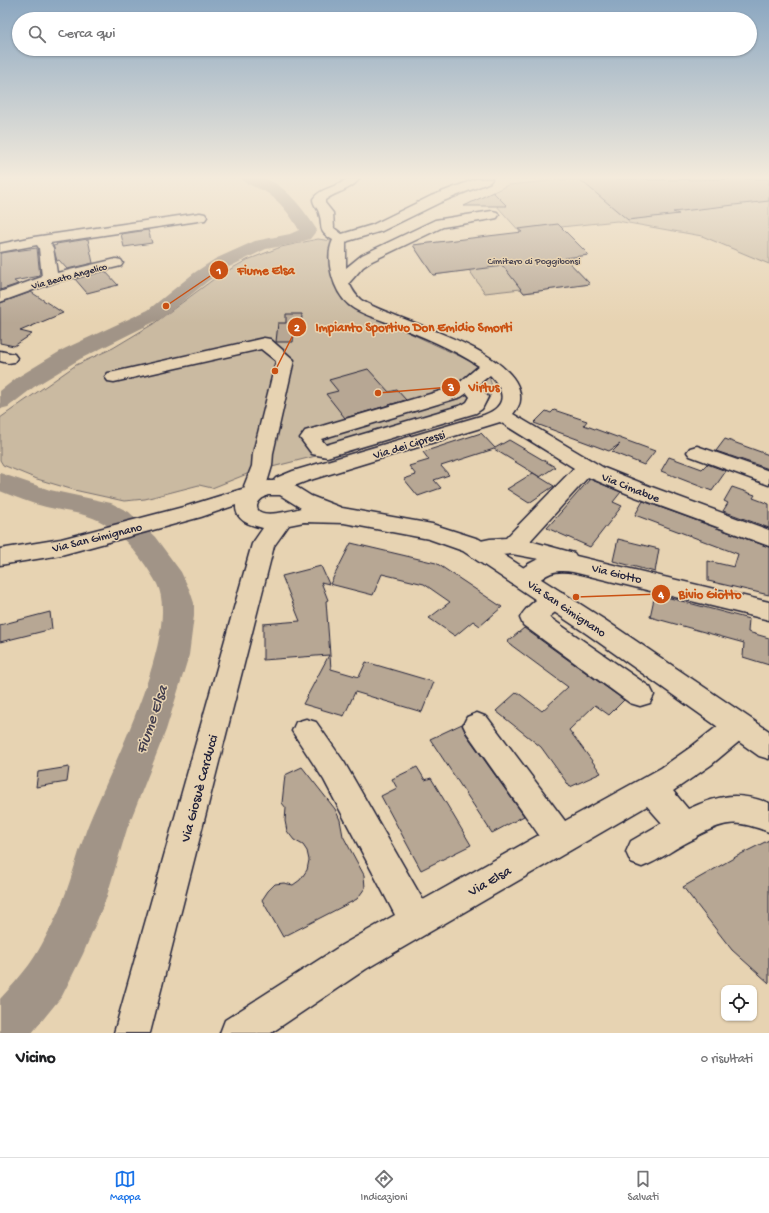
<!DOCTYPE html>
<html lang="it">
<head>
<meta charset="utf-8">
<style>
  body { margin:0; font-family:"Gochi Hand",sans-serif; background:#f6f6f6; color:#202124 }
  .controls { position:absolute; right:12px; bottom:12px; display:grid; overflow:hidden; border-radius:8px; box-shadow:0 1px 3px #0004 }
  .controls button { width:36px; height:36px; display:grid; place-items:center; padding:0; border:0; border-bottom:1px solid #e0e0e0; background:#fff; color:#202124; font:20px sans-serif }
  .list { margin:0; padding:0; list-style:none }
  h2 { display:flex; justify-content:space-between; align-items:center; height:52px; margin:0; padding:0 16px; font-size:17px }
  h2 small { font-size:13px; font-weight:400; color:#757577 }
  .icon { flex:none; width:22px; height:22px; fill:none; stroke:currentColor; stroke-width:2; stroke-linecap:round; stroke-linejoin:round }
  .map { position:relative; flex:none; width:769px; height:1033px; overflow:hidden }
  .search { position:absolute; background:#fff; box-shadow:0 1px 3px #0004; left:12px; right:12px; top:12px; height:44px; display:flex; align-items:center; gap:10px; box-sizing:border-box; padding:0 14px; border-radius:22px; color:#757577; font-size:15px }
  .sheet { height:124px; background:#fff }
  nav { display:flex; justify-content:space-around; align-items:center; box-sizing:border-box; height:56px; border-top:1px solid #e0e0e0; background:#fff; font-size:11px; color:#757577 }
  nav a { display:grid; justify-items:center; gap:2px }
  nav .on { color:#1a73e8 }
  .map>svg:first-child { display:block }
  .green { fill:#cabaa1; stroke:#766e6e }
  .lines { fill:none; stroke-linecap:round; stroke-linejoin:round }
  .river { fill:#a19487; fill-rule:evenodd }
  .building { fill:#b7a794; stroke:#22223b }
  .minor-casing { stroke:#22223b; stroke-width:3 }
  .major-casing { stroke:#22223b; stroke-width:3 }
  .minor { fill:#e7d3b2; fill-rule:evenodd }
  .major { fill:#e7d3b2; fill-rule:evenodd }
  .labels { text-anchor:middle; stroke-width:3; stroke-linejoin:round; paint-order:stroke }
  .far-park-label { font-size:10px; fill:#44404f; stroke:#e7d3b2 }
  .far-street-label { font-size:10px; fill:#22223b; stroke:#e7d3b2 }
  .street-label { font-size:12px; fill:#22223b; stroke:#e7d3b2 }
  .near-street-label { font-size:14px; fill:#22223b; stroke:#e7d3b2 }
  .near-water-label { font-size:16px; font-style:italic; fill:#423e4e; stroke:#e7d3b2 }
  .leader { fill:none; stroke:#ca5113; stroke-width:1.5 }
  .callout-dot { fill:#ca5113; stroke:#e7d3b2; stroke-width:1.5 }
  .mark-label { font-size:12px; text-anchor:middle; font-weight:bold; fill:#fff }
  .callout-label { font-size:13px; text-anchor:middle; font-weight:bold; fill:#ca5113; stroke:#e7d3b2; stroke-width:3; stroke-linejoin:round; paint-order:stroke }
</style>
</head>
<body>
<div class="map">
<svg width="769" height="1033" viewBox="0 0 769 1033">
  <rect width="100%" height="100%" fill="#e7d3b2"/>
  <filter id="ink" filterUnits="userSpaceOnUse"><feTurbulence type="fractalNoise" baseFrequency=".025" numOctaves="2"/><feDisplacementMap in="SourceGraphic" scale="8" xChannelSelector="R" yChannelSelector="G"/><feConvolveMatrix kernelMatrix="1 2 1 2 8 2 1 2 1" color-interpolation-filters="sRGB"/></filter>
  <g filter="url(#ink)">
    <!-- green -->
    <g class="green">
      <path d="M571 179H646L648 180 733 179 758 195 769 194V264L702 236 617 221 561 227 589 255 565 258 590 284 524 293 521 289 485 293 469 270 433 275 413 245 521 233 487 195 508 185Z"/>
      <path d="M318 239 332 241 331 272 339 293 373 316 468 360C492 375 501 387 480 411L329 457 320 455 252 472 212 488 199 485 145 499 124 501 74 490 37 479 3 465 0 460V418L76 365 113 348 153 324 218 276 247 260 281 247Z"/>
    </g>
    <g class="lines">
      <!-- river -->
      <g class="river">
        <path d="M242 179C248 178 258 177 264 179 285 183 306 213 317 230L310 239 294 244 266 249 229 267 208 281 162 318 80 359 34 387 8 407 0 409V391L18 377 64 349 148 310 194 273 215 259 255 241 290 234 299 230C290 214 279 200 264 191 257 187 246 185 242 179Z"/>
        <path d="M0 473 50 490 111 503 129 512 155 537 181 572 190 591 194 603V616L189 655 166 730 127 829 106 899 83 954 62 996 32 1033H0V999C10 988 20 977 29 965 38 953 45 938 52 925 68 895 75 861 87 828 107 777 182 634 157 584 145 561 118 527 93 518 78 512 61 511 46 507 30 503 15 497 0 491Z"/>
      </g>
    </g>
    <!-- building -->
    <g class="building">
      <path d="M579 179H646L648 180 769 179V201L673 212 679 214 628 220Z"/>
      <path d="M493 192 507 206H464Z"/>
      <path d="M558 224 589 255 565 258 590 284 524 293 503 266 433 275 413 245 522 232 518 229Z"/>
      <path d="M148 230 152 243 124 247 121 234Z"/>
      <path d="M88 239 93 263 67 269 59 260 57 261 53 246 57 245 56 244Z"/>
      <path d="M37 248 40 276 14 281 18 284 0 290V253Z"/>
      <path d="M105 271 118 285 87 293 75 279Z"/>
      <path d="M31 292 63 313 20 331 32 334 14 346 0 343V303Z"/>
      <path d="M286 314H302L301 332H294L293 342H276L278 323H286Z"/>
      <path d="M368 369 389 392 397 390 406 400 345 418 326 394 338 391 329 380Z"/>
      <path d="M554 410 587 421 584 425 655 451 644 465 612 452 620 444 609 451 534 423 546 411 551 413Z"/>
      <path d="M481 433 495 448 509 440 555 467 540 477 494 449 441 466 449 475 434 480 441 488 418 496 404 479 416 475 409 466 429 460 423 452Z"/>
      <path d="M725 439 769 455V469L716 451Z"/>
      <path d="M669 457 702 469 707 464 726 471 712 491 661 471Z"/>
      <path d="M533 473 554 486 529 503 507 489Z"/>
      <path d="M590 479 621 492 613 502 622 506 590 547 547 528Z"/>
      <path d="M732 487 755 495 753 498 769 504V528L723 511 728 503 724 501Z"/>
      <path d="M643 501 769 547V595L708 581V561L734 567 738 554 635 515Z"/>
      <path d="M618 539 659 549 655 572 613 561Z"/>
      <path d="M351 543 436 563 502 607 480 626 473 621 455 636 429 618 450 602 424 584 382 574 373 595 330 584Z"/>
      <path d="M321 566 329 584 321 582 328 600 326 601 331 669 359 677 366 662 434 682 422 712 355 692 344 716 303 704 329 655 263 660V624L300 621 282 576Z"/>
      <path d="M655 594 749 619 748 632 769 638V665L743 657 744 643 650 617Z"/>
      <path d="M50 612 52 629 0 642V625Z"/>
      <path d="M524 628 624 700 609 715 595 705 569 730 601 773 570 787 541 747 496 711 517 692 542 711 568 687 507 642Z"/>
      <path d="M462 724 466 734 524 816 492 833 430 739Z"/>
      <path d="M69 767 67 782 36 787 38 772Z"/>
      <path d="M302 767 335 809 340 820 343 836 364 875 365 888 357 899 283 937 262 900 268 891 275 884 284 883 293 885 300 880 307 870 309 860 307 851 303 845 294 840 287 831 285 821 286 808 282 803 285 775Z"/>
      <path d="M417 767 425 780 431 778 471 845 421 870 381 796 397 788 392 779Z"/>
      <path d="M769 840V983L732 950 683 887 739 855Z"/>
    </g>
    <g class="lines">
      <!-- minor casing -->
      <g class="minor-casing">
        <g id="minor">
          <path d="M346 179H359C350 191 337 191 325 200V203L333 213 334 228 342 234 372 225 431 196 476 179H492L490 182 441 202 382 231 348 241 346 243V268L362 255 435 220 492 211 497 212 499 215 497 218 492 219 443 227 372 261 363 267 349 283C352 289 355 295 361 300 394 321 525 350 520 400 520 405 516 410 513 414L604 468 649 486 769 530V546L633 496 588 477 530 541 574 553 576 556 769 602V620L573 572C566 571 558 570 551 573 536 579 535 590 517 585L513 579C519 569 529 563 539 559L512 554 479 557 471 555 468 549 471 543 490 539 506 538 574 468 500 422 307 481C302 483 296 485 292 487 282 493 283 496 271 493L267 488 276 478 293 471 484 415C508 406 505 391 490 375L479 384 488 397 482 409 476 413 327 457 312 454 300 438 305 431 447 389 458 384 479 366C452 348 421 336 391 324 377 318 360 314 349 305 333 292 324 258 333 240 316 230 324 228 319 213 318 208 313 205 313 199 321 187 337 188 346 179ZM467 393 470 397 467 402 462 405 326 445 321 439 461 397Z"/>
          <path d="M200 213 205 214 207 217 205 220 50 243 53 248 57 273 116 259 121 260 123 263 121 266 55 282 0 302V292L42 277 39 248 37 245 0 252V244L34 237Z"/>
          <path d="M264 338 270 339 294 360 273 453 272 466 266 486 268 492 265 497 257 499 249 497 244 486 252 466 253 453 276 361 261 349 114 382 108 381 105 377 108 373 114 372Z"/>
          <path d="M0 351 14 354 17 358 14 362 8 363 0 361Z"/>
          <path d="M697 446 769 471V485L690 456 687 452 690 448Z"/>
          <path d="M555 590 564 593 567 599 564 605 549 617 650 687 654 695 650 703 640 706 630 703 523 625 520 618C526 606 542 594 555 590Z"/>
          <path d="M477 713 487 717 565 821 661 768 691 747 728 718 738 714 748 718 752 726 748 734 711 765 673 791 688 809C719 795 737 791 769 803V832C737 820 727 820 697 836L696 838C677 846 661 860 642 867L631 863 626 852 631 841 662 823 647 806 366 969 271 1033H220L225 1020 342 945 395 915 324 780 292 731 296 722 306 719 316 722 344 762 423 900 539 835 467 733 463 725 467 717Z"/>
        </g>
      </g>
      <!-- major casing -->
      <g class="major-casing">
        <path id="major" d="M268 481H280L295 486 311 496 342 508 432 524 479 539 605 620 769 731V759L759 756 587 634 463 551 429 539 344 523 304 522 289 525 274 546 150 1033H114L252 544 263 528C250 525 235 521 236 505L201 517 61 555 0 565V549L61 539 187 506ZM268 495H280L301 508C293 510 256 521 257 506 258 500 264 497 268 495Z"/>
      </g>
      <!-- minor -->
      <use href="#minor" class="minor"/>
      <!-- major -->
      <use href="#major" class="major"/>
    </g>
  </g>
  <!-- sky -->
  <linearGradient id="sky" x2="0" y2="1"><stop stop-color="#8ba7c1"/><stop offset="0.55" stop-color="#f4ebdc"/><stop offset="1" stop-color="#f4ebdc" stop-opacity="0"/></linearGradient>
  <rect width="769" height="323" fill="url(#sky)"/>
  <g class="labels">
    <!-- far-park labels -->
    <g class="far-park-label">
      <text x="534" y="264">Cimitero di Poggibonsi</text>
    </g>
    <!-- far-street labels -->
    <g class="far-street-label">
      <text transform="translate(69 275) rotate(-15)" y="4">Via Beato Angelico</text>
    </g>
    <!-- street labels -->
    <g class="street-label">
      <text transform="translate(409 444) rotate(-17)" y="4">Via dei Cipressi</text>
      <text transform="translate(631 487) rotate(22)" y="4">Via Cimabue</text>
      <text transform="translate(97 537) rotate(-14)" y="4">Via San Gimignano</text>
      <text transform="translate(617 573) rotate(14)" y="4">Via Giotto</text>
      <text transform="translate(567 608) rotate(34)" y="4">Via San Gimignano</text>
    </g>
    <!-- near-street labels -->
    <g class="near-street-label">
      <text transform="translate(198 788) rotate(-75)" y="5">Via Giosuè Carducci</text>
      <text transform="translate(489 880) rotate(-30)" y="5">Via Elsa</text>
    </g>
    <!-- near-water labels -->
    <g class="near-water-label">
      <text transform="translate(150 719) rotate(-71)" y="6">Fiume Elsa</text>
    </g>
  </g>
  <!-- callouts -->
  <path class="leader" d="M166 306L219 270M275 371L297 327M378 393L451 387M576 597L661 594"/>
  <g class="callout-dot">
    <circle cx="166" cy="306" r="4"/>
    <circle cx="275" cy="371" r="4"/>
    <circle cx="378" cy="393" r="4"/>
    <circle cx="576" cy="597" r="4"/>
    <circle cx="219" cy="270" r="10"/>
    <circle cx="297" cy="327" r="10"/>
    <circle cx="451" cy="387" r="10"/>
    <circle cx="661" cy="594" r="10"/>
  </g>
  <g class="mark-label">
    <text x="219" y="274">1</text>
    <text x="297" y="331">2</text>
    <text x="451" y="391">3</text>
    <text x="661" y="598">4</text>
  </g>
  <g class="callout-label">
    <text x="266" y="274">Fiume Elsa</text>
    <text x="414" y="331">Impianto Sportivo Don Emidio Smorti</text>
    <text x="484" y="391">Virtus</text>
    <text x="710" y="598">Bivio Giotto</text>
  </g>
</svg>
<div class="controls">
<button><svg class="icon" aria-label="locate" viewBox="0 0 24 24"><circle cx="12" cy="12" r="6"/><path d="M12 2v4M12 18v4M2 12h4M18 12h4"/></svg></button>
</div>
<div class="search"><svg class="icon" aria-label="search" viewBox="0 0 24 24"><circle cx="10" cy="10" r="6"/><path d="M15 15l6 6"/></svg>Cerca qui</div>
</div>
<section class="sheet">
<h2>Vicino<small>0 risultati</small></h2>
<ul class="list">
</ul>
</section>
<nav>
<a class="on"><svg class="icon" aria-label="map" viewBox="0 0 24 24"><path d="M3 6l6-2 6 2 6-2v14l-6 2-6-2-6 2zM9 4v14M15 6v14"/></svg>Mappa</a>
<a><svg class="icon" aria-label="directions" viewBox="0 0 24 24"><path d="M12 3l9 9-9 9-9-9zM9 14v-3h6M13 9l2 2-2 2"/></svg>Indicazioni</a>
<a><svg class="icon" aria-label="saved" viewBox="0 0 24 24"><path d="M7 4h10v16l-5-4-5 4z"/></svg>Salvati</a>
</nav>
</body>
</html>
